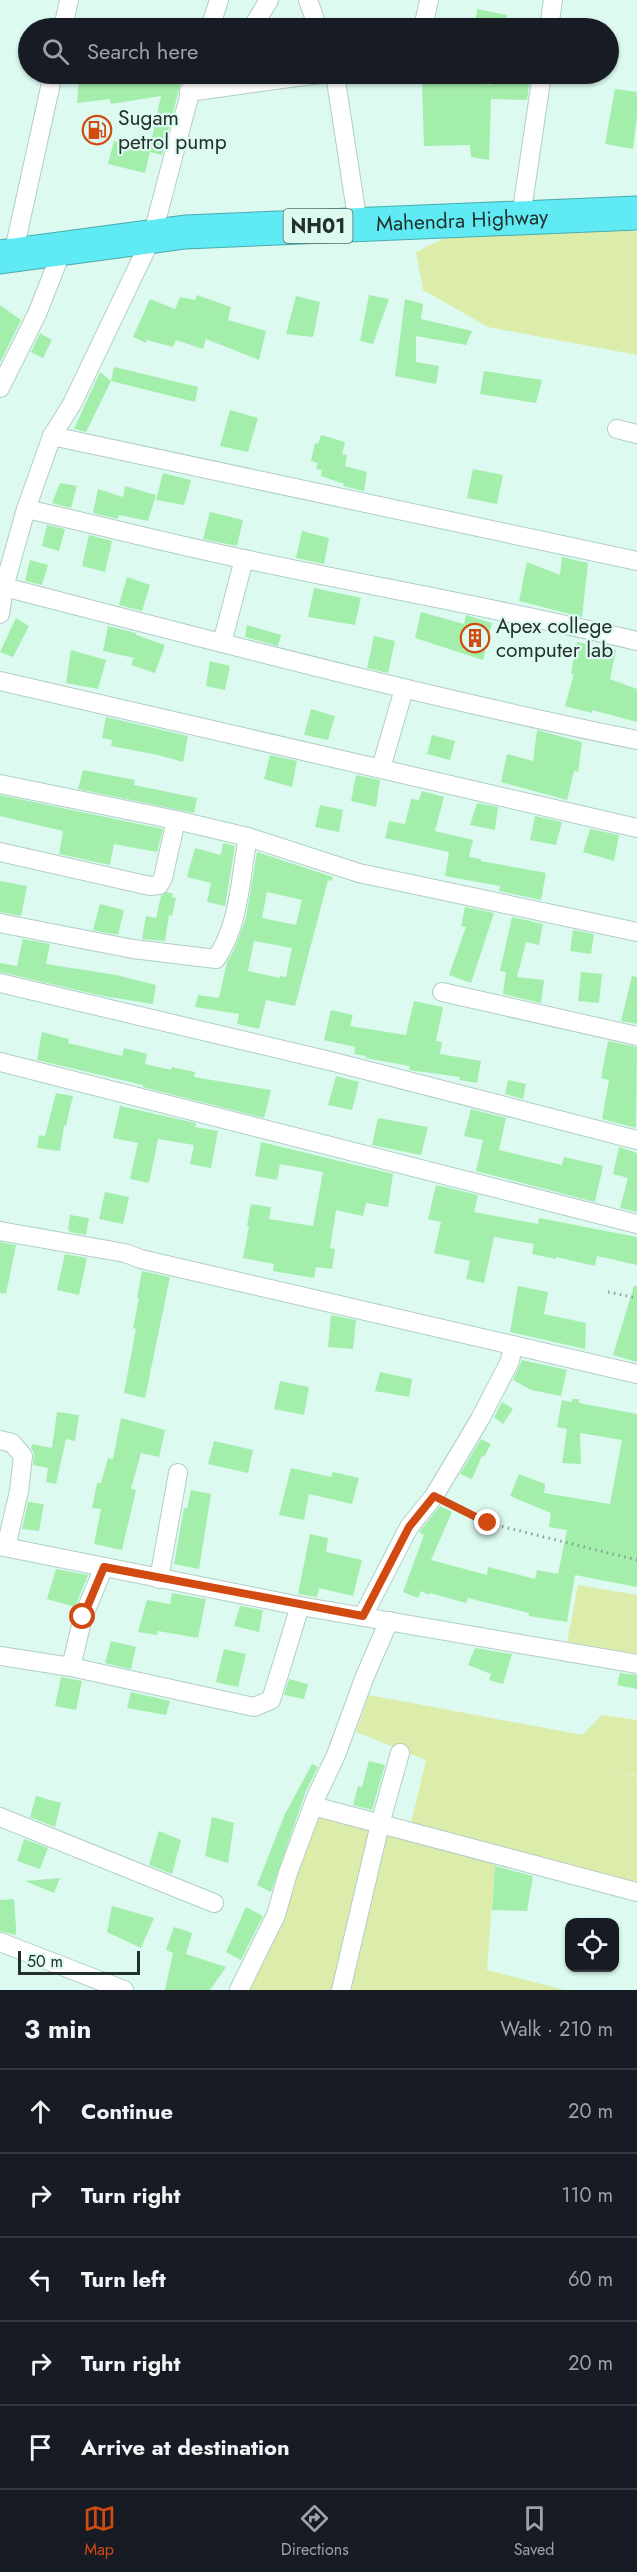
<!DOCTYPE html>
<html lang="en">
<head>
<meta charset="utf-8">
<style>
  body { margin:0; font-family:Jost,sans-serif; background:#242831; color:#f1f3f6 }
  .controls { position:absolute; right:18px; bottom:18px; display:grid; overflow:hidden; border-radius:12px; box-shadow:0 2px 4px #0004 }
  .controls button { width:54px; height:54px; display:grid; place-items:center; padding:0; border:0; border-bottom:2px solid #363941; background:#171b24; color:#f1f3f6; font:30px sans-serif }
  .scale { position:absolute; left:18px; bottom:15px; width:122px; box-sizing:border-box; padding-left:6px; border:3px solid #24302c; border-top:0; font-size:16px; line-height:21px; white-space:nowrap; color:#24302c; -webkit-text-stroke:4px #dcfaf0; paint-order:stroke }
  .stop { position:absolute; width:18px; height:18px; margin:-14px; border:4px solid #d04a11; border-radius:50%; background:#fff }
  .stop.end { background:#d04a11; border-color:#fff; box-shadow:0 2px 6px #0008 }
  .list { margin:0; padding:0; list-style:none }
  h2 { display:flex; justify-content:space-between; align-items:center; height:78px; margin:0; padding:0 24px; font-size:26px }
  h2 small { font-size:20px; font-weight:400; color:#9ea1a6 }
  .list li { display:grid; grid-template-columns:39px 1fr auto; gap:18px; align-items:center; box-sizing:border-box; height:84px; padding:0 24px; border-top:2px solid #363941 }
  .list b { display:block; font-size:22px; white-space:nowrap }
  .list em { font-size:20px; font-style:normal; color:#9ea1a6 }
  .icon { flex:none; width:33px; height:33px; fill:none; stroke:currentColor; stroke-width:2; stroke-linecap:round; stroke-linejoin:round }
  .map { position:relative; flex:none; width:637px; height:1990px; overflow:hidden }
  .search { position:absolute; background:#171b24; box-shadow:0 2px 4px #0004; left:18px; right:18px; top:18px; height:66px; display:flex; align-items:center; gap:15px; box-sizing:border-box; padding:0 21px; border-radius:33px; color:#9ea1a6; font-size:22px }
  .sheet { height:498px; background:#171b24 }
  nav { display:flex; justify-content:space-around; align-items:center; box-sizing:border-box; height:84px; border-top:2px solid #363941; background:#171b24; font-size:16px; color:#9ea1a6 }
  nav a { display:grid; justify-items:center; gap:3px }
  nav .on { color:#d04a11 }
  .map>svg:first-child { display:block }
  .green { fill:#dcedab }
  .building { fill:#a3eeab; fill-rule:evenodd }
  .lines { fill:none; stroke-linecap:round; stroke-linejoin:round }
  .street-casing { stroke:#b1cec5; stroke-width:20 }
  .highway-casing { stroke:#4baaae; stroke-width:35 }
  .path { stroke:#899f97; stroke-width:3; stroke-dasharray:1.5 4.5; stroke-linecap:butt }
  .street { stroke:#fff; stroke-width:18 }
  .highway { stroke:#60ebf4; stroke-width:33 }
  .route { stroke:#d04a11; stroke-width:8 }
  .labels { text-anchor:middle; stroke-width:4.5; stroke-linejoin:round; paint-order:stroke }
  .shield { fill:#dcfaf0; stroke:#5b6d67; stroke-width:1.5 }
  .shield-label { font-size:20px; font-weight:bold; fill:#24302c }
  .poi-label { font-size:21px; fill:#24302c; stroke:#dcfaf0; text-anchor:start }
  .street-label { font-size:21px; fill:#24302c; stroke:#dcfaf0 }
</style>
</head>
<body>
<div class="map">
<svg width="637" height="1990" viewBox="0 0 637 1990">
  <rect width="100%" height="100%" fill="#dcfaf0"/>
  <!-- green -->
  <g class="green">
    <path d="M609 227 637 232V355L488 327 423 290 416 252 451 235Z"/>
    <path d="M578 1585 637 1595V1654L567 1642Z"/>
    <path d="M369 1695 582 1735 602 1715 637 1720V1776L613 1770 637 1777V1883L506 1855 495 1865 487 1970 565 1990H247L314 1815 407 1840 426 1760 356 1732Z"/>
  </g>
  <!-- building -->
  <g class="building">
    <path d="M477 9 507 15 505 28H475Z"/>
    <path d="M109 74H183L162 155 150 152 145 173 108 164 114 141 131 147 132 142 150 146 161 96 111 104 110 99 77 103 79 76Z"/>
    <path d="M466 81 491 85V81L529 84 527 100 491 99 489 160 471 157 470 145 424 146 422 82Z"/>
    <path d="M615 89 637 92V116L633 149 605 144Z"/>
    <path d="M197 295 231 307 228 320 266 331 259 360 206 339 203 349 176 340 173 347 147 340 146 343 133 337 150 299 175 309 180 297 195 300Z"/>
    <path d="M369 295 389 299 373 344 360 341Z"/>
    <path d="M296 296 320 302 313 337 286 334Z"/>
    <path d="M405 299 423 304 421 319 472 331 466 345 416 336V362L439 366 436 384 395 376Z"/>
    <path d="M0 305 21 320 0 363Z"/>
    <path d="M40 333 52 340 43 358 31 352Z"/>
    <path d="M114 367 198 387 195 402 111 381Z"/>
    <path d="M484 371 542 380 536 403 480 394Z"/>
    <path d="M100 372 111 381 86 432 74 429Z"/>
    <path d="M230 410 258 418 248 452 220 446Z"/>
    <path d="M321 435 345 442 342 454 347 455 345 466 367 472 364 491 343 486 344 484 321 476 322 470 316 469 318 463 311 461 315 443 318 444Z"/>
    <path d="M473 469 503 475 497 504 467 498Z"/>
    <path d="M163 473 191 480 184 505 156 500Z"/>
    <path d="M60 483 77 486 71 508 52 503Z"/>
    <path d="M125 486 156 495 148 521 119 515 118 519 93 513 98 489 123 497Z"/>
    <path d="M210 512 243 520 237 546 203 539Z"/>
    <path d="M47 525 65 529 59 551 42 546Z"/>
    <path d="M302 531 329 538 324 564 296 558Z"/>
    <path d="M89 535 112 541 105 572 82 566Z"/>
    <path d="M562 557 588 563 582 617 519 601 527 562 560 575Z"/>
    <path d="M30 560 48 565 42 585 25 581Z"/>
    <path d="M127 577 150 585 142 611 119 605Z"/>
    <path d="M314 588 361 598 355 625 308 617Z"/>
    <path d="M421 612 464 624 466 615 492 623 483 660 415 638Z"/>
    <path d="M16 618 29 626 13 657 0 652Z"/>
    <path d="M247 625 281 635 278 646 245 637Z"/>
    <path d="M108 626 136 633V635L165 645 155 673 131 665 134 658 103 651Z"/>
    <path d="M374 636 395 641 388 673 367 668Z"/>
    <path d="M577 642 616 650 610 679 637 689V722L592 710V713L565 706 574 674H571Z"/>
    <path d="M71 650 106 660 98 689 66 683Z"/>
    <path d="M210 661 230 666 225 690 206 686Z"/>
    <path d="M311 709 335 716 328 740 304 735Z"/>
    <path d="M106 717 188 736 183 762 158 755 111 746 112 740 102 738Z"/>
    <path d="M537 730 582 742 578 772 574 771 567 800 501 782 507 754 533 761Z"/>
    <path d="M432 735 455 741 450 760 427 754Z"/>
    <path d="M270 755 297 761 292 787 264 779Z"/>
    <path d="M83 770 135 780 134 785 197 798 194 813 78 789Z"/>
    <path d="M356 775 380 780 376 807 351 801Z"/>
    <path d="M422 791 444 797 435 831 473 840 469 857 481 859V861L546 873 541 900 499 891 500 886 445 876 449 852 385 838 389 821 405 824 411 799 419 800Z"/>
    <path d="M0 795 163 829 157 852 114 844 110 865 59 854 63 831 0 816Z"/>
    <path d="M477 803 498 807 495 830 470 825Z"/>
    <path d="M320 805 343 810 339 832 315 827Z"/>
    <path d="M535 816 562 822 556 845 530 840Z"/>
    <path d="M590 829 619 835 614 861 583 852Z"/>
    <path d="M223 843 235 846 225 906 207 902 211 883 187 877 195 848 221 855Z"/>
    <path d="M257 852 333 877 332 881 328 880 295 1006 266 1000 259 1029 237 1024 239 1014 195 1007 198 995 219 998 227 962 234 950 246 918ZM267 892 302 900 296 925 262 918ZM254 941 292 948 286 977 280 976V978L248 971Z"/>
    <path d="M0 881 27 886 21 916 0 912Z"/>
    <path d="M167 892 173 894 172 897 176 898 172 916 169 915 165 941 142 939 146 916 156 918 161 896Z"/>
    <path d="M100 904 124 910 118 935 93 930Z"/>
    <path d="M465 907 494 913 471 983 449 975 466 927 461 926Z"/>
    <path d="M512 917 543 924 539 945 526 942 517 977 544 980 541 1003 503 994 506 972 500 971Z"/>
    <path d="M573 930 594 934 591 954 570 951Z"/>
    <path d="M23 939 50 944 46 964 116 975 156 985 153 1004 103 996 0 972V963L17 966Z"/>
    <path d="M581 972 602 974 599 1003 578 1001Z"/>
    <path d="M632 976 637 977V1024L621 1021Z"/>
    <path d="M414 1001 443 1007 436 1041 442 1042 440 1054 481 1061 477 1083 459 1080 460 1077 409 1070 410 1066 365 1058 366 1056 354 1054 355 1047 324 1040 331 1010 353 1015 350 1026 406 1035Z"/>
    <path d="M42 1032 69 1039 68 1043 122 1056 124 1048 147 1054 145 1064 171 1070 172 1067 195 1072 194 1077 271 1090 264 1118 143 1087V1085L37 1060Z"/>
    <path d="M608 1041 637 1047 636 1128 602 1119 609 1080 601 1078Z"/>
    <path d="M336 1076 359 1082 352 1110 328 1105Z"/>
    <path d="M508 1080 526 1084 523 1099 505 1094Z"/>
    <path d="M56 1093 73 1096 66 1126H64L60 1151 37 1148 39 1135 45 1136Z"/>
    <path d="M120 1106 196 1123 195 1127 218 1131 211 1168 190 1164 194 1145 158 1139 149 1183 130 1179 138 1143 113 1138Z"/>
    <path d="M471 1109 506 1118 499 1150 562 1165 564 1157 603 1166 595 1202 476 1171 483 1140 464 1136Z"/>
    <path d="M378 1118 428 1127 421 1155 372 1145Z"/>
    <path d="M261 1142 393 1174 388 1207 366 1203 363 1216 336 1210 330 1248 335 1249 332 1269 316 1267 314 1278 273 1271 274 1264 243 1258 249 1226H247L251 1204 271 1207 269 1219 313 1226 323 1172 280 1164 277 1180 255 1176Z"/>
    <path d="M619 1147 637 1153V1212L620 1208 628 1178 613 1174Z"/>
    <path d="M436 1185 478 1195 474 1212 538 1224 539 1218 637 1237V1265L597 1256 595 1266 556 1257V1259L532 1254 534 1244 494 1237 484 1283 466 1279 470 1261 434 1253 441 1222 428 1219Z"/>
    <path d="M105 1192 129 1197 123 1224 99 1219Z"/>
    <path d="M70 1215 89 1218 86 1235 70 1232 68 1229Z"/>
    <path d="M0 1242 16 1245 6 1294 0 1293Z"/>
    <path d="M65 1254 87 1258 79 1295 57 1290Z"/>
    <path d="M142 1271 170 1277 145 1398 124 1393 136 1329 133 1328 139 1298H137Z"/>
    <path d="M518 1286 548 1292 544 1314 586 1323 585 1349 510 1332Z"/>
    <path d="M634 1286H637V1362L613 1355Z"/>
    <path d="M331 1315 356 1320 353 1349 328 1347Z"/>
    <path d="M522 1360 567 1370 561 1396 531 1390 513 1380Z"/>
    <path d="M380 1372 412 1379 409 1397 375 1391Z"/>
    <path d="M280 1381 309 1387 304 1415 274 1409Z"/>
    <path d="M572 1399H579V1403L637 1414V1587L575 1575 567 1622 529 1616V1613L468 1598 466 1603 430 1593 429 1595 421 1591 418 1598 403 1592 424 1535 419 1532 440 1506 452 1512 431 1560 487 1575 488 1567 535 1579 537 1570 558 1574 567 1530 549 1527 551 1513 510 1496 519 1474 545 1484 544 1493 610 1504 622 1440 580 1433 581 1464 562 1463 567 1429 557 1427 562 1400 572 1402Z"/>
    <path d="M502 1402 513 1409 503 1424 494 1417Z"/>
    <path d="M57 1412 79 1415 75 1441 66 1439 56 1484 46 1482 48 1468 33 1465 34 1453 31 1448 32 1444 52 1448Z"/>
    <path d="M121 1418 165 1430 159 1457 141 1453 131 1489 136 1490 122 1550 94 1544 101 1509 92 1508 97 1483H101L108 1458 113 1459Z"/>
    <path d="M481 1439 491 1444 484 1457 482 1456 472 1479 460 1474Z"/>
    <path d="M214 1441 253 1450 248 1473 208 1464Z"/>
    <path d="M291 1468 331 1477 333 1472 359 1478 352 1504 309 1494 304 1520 279 1515Z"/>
    <path d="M191 1490 211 1494 199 1569 174 1564 184 1508 187 1509Z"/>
    <path d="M28 1502 44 1504 39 1531 22 1529Z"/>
    <path d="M310 1534 328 1538 326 1552 362 1560 353 1596 319 1588 317 1597 298 1594Z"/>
    <path d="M56 1569 88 1575 75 1607 47 1599Z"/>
    <path d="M172 1593 206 1599 198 1638 158 1631 157 1635 138 1632 147 1600 170 1604Z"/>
    <path d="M240 1606 263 1610 259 1632 234 1626Z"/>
    <path d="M111 1641 136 1647 131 1669 105 1663Z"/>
    <path d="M475 1648 512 1654 503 1684 489 1680 491 1674 468 1665Z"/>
    <path d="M224 1649 246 1654 238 1687 216 1682Z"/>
    <path d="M620 1673 637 1675V1689L617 1685Z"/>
    <path d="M61 1677 82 1681 76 1710 55 1706Z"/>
    <path d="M289 1679 308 1684 304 1699 284 1695Z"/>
    <path d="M131 1692 170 1701 166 1715 127 1708Z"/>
    <path d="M369 1761 385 1765 372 1810 353 1805 358 1786 362 1787Z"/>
    <path d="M312 1764 318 1767 306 1791 271 1892 257 1885 285 1814Z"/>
    <path d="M36 1796 61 1803 55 1827 30 1817Z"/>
    <path d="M212 1817 234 1823 228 1863 205 1856Z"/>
    <path d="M159 1831 181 1840 172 1874 149 1865Z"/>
    <path d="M24 1839 48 1848 40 1869 17 1861Z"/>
    <path d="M495 1866 533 1876 527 1911 492 1910Z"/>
    <path d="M60 1878 54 1893 25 1881Z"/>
    <path d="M14 1899 16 1926V1935L0 1931V1900Z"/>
    <path d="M112 1906 154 1918 141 1948 107 1932Z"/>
    <path d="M246 1907 263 1916 241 1960 226 1952Z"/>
    <path d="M174 1927 192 1933 186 1954 226 1967 210 1990H165L173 1953 166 1950Z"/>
  </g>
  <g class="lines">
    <!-- street casing -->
    <g class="street-casing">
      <g id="street">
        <path d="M308 0 318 28"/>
        <path d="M63 28 69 0"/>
        <path d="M210 28 219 0"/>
        <path d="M252 28 269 0"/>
        <path d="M423 28 429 0"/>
        <path d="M549 28 553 0"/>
        <path d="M195 74 152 237 72 404 52 436 637 561"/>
        <path d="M335 74 358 224"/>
        <path d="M189 92 319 74"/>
        <path d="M521 217 542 74"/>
        <path d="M13 255 53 74"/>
        <path d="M0 388 37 314 63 248"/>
        <path d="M617 429 637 434"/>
        <path d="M52 436 26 509C99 525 171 544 244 559 375 587 507 610 637 641"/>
        <path d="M4 587C214 641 424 697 637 740"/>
        <path d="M0 614 4 587 26 509"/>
        <path d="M222 643 244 559"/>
        <path d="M0 681 637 828"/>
        <path d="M381 768 404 689"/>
        <path d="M0 784 176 820 248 837 359 873 637 932"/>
        <path d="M0 852 150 886 159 885 163 878 176 820"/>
        <path d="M0 923 133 949 216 959C240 924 240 878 248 837"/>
        <path d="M0 983 334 1062 637 1140"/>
        <path d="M442 992 637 1036"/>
        <path d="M0 1062 637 1224"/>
        <path d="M0 1231 125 1253 141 1259 637 1374"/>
        <path d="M0 1440 12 1443 23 1456 19 1491 6 1547"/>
        <path d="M0 1546 300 1606 637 1664"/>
        <path d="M159 1579 178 1473"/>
        <path d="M363 1616 409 1527 434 1496 480 1419 510 1361 513 1345"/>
        <path d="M0 1656 71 1667 83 1617 104 1567"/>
        <path d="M71 1667 254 1707 271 1700 300 1606"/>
        <path d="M313 1806 637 1892"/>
        <path d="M0 1817 214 1903"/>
        <path d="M0 1942 124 1990"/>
        <path d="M239 1990 276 1915 288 1873 317 1795 336 1755 365 1676 389 1621"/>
        <path d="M341 1990 380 1824 400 1753"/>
      </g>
    </g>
    <!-- highway casing -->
    <g class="highway-casing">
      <g id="highway">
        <path id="s1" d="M0 257 185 232 637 213"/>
      </g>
    </g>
    <!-- path -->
    <g class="path">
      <path d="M608 1292 637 1298"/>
      <path d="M447 1503 488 1523 637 1560"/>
    </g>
    <!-- street -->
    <use href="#street" class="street"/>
    <!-- highway -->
    <use href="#highway" class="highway"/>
  </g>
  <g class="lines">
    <!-- route -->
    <path class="route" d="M83 1617 104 1567 363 1616 409 1527 434 1496 488 1523"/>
  </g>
  <!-- icons -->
  <defs>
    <g id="fuel-ring" transform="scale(1.5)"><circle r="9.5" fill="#dcfaf0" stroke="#d04a11" stroke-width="1.5"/><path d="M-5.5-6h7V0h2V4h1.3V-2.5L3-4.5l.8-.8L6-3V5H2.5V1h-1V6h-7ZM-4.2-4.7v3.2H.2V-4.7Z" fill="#d04a11"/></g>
    <g id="building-ring" transform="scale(1.5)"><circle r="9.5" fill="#dcfaf0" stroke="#d04a11" stroke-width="1.5"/><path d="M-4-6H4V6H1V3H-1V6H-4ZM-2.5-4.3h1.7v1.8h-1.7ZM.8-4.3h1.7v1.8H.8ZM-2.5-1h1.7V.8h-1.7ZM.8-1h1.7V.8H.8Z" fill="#d04a11"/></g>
  </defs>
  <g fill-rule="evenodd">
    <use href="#fuel-ring" x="97" y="130"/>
    <use href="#building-ring" x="475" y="638"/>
  </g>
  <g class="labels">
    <!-- shield labels -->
    <rect class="shield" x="283.5" y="209" width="69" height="34" rx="4.5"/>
    <g class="shield-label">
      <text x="318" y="233">NH01</text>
    </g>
    <!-- poi labels -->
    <g class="poi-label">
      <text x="118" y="125">Sugam<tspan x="118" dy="24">petrol pump</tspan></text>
      <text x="496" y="633">Apex college<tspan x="496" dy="24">computer lab</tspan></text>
    </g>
    <!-- street labels -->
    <g class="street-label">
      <text dy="7" stroke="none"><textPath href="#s1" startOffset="464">Mahendra Highway</textPath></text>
    </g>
  </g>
</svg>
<div class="controls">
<button><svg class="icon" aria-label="locate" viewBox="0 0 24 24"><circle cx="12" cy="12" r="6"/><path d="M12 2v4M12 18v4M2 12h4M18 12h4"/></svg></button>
</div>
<div class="scale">50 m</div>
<div class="stop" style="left:83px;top:1617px"></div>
<div class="stop end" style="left:488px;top:1523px"></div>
<div class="search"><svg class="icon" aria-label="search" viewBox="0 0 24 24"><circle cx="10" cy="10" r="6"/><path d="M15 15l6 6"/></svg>Search here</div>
</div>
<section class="sheet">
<h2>3 min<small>Walk · 210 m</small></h2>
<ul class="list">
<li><svg class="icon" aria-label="ahead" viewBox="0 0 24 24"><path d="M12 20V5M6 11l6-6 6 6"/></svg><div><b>Continue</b></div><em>20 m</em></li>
<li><svg class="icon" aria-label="right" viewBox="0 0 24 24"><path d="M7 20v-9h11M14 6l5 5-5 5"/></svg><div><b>Turn right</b></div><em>110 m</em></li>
<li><svg class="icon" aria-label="left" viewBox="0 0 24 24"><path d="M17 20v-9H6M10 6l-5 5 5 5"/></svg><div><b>Turn left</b></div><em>60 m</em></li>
<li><svg class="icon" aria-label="right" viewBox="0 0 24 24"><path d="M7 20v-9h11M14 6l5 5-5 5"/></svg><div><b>Turn right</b></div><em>20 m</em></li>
<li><svg class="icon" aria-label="arrive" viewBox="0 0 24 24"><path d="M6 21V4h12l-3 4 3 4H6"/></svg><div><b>Arrive at destination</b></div></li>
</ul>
</section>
<nav>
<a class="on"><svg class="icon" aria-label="map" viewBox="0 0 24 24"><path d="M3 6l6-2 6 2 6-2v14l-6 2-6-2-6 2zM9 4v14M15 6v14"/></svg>Map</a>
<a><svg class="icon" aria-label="directions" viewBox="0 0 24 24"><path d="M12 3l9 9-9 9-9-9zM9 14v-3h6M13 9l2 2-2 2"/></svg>Directions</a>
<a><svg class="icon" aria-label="saved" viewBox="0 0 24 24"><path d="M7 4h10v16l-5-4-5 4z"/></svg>Saved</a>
</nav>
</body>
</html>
